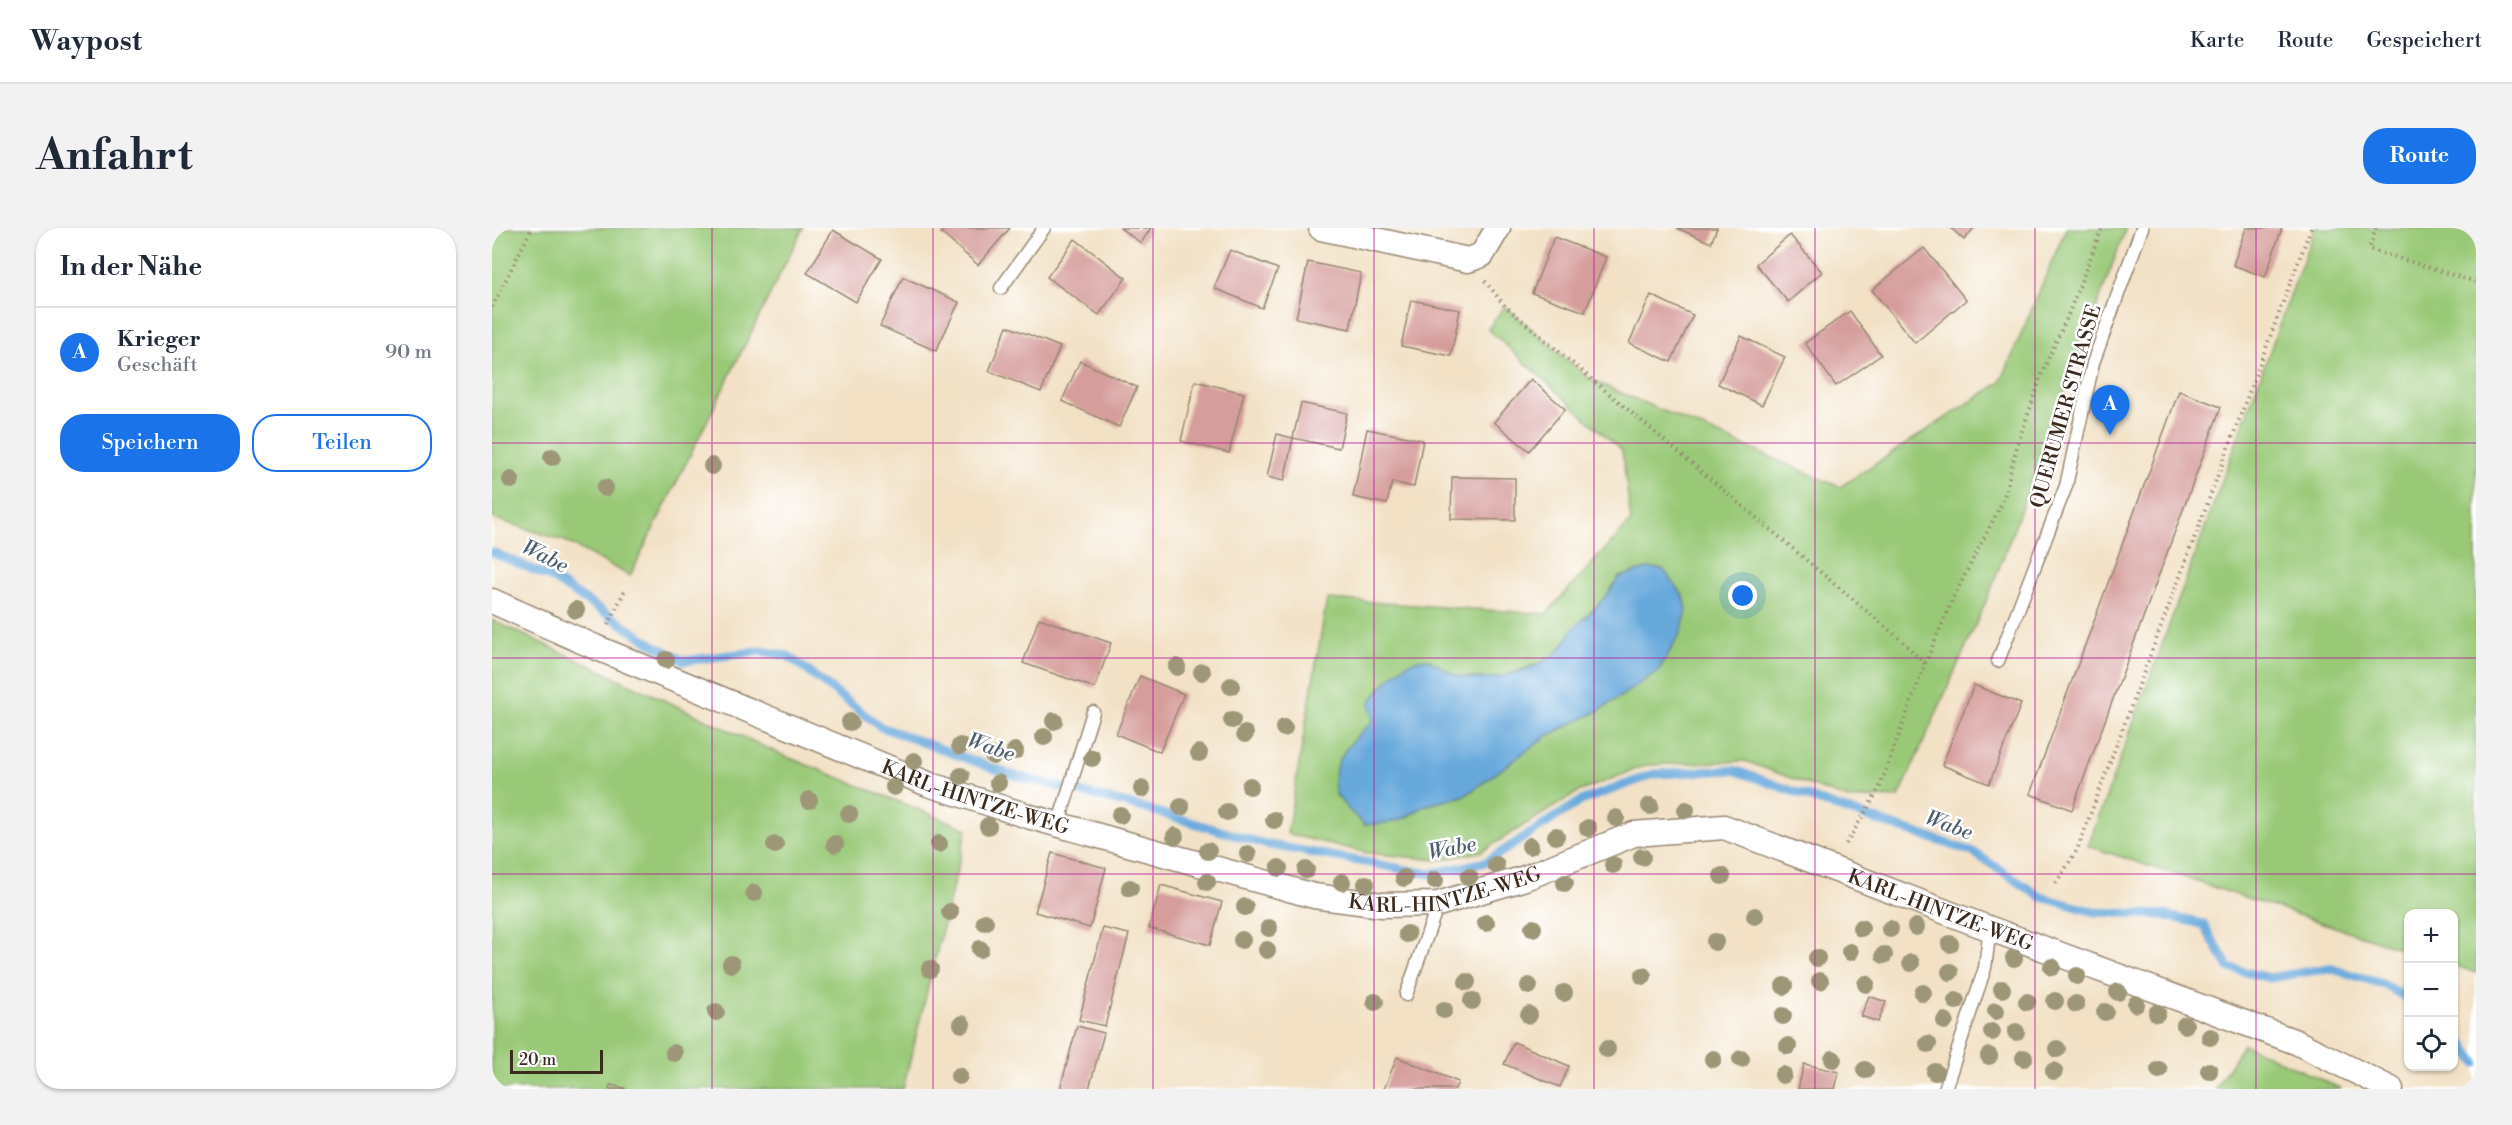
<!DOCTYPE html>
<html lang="de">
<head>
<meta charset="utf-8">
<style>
  body { margin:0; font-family:"Libre Bodoni",serif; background:#f2f2f3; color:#1f2937 }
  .controls { position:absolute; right:18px; bottom:18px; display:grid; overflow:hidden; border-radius:12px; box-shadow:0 2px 4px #0004 }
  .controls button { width:54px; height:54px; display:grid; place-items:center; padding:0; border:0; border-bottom:2px solid #e0e1e3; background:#fff; color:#1f2937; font:30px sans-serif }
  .scale { position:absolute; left:18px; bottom:15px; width:93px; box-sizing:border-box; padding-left:6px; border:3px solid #3b2a1e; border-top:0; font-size:16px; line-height:21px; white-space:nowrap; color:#3b2a1e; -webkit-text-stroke:4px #fff; paint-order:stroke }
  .you { position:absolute; left:1251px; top:368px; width:21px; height:21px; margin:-15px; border:4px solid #fff; border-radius:50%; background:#1a73e8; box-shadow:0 0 0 9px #1a73e833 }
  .badge { display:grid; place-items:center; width:39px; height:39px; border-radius:50%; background:#1a73e8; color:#fff; font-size:20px; font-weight:700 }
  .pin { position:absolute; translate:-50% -50px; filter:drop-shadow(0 2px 3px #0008) }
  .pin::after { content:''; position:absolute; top:32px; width:21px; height:18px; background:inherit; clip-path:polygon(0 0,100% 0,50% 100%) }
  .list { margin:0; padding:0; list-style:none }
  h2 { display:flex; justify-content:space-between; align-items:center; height:78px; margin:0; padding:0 24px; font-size:26px }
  h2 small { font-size:20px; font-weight:400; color:#747a83 }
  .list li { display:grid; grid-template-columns:39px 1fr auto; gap:18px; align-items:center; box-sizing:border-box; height:90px; padding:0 24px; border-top:2px solid #e0e1e3 }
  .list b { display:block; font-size:22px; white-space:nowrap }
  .list p { margin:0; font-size:20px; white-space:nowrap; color:#747a83 }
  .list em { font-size:20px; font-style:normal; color:#747a83 }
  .actions { display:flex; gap:12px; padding:18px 24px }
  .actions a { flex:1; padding:14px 0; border:2px solid #1a73e8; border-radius:24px; text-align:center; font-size:21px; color:#1a73e8 }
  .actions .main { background:#1a73e8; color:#fff }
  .icon { flex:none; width:33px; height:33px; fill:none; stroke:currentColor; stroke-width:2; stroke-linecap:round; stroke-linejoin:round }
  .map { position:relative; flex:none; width:1984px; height:861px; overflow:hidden; border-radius:24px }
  header { display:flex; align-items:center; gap:36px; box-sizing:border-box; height:84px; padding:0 30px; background:#fff; border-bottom:2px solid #e0e1e3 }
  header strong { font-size:28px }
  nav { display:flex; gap:33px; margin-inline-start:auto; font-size:21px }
  .intro { display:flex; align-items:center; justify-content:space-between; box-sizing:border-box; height:144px; padding:0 36px }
  h1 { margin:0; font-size:42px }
  .button { padding:15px 27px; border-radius:24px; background:#1a73e8; color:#fff; font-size:21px; font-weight:700 }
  main { display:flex; gap:36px; padding:0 36px }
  aside { flex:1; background:#fff; border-radius:24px; box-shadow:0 2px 4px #0004 }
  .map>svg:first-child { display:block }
  .green { fill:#99c977; stroke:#6a7a4a; stroke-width:1.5; fill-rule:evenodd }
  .water { fill:#68a9dc; stroke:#526a7d; stroke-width:1.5 }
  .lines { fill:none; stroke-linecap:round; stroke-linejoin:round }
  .stream { stroke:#68a9dc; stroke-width:9 }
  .building { fill:#d59d9b }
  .lane-casing { stroke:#968672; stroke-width:15 }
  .street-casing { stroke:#968672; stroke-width:27 }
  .path { stroke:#968672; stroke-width:4; stroke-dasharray:1.5 4.5; stroke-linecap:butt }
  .lane { stroke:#fff; stroke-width:12 }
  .street { stroke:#fff; stroke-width:24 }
  .tree { fill:#9d9778 }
  .grid { fill:none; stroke:#b5179e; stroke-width:1.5; stroke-opacity:0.55 }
  .labels { text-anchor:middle; stroke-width:5; stroke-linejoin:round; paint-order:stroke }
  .street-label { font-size:20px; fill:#3b2a1e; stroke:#fff }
  .water-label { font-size:21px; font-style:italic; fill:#4d5d6a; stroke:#fff }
</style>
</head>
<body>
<header>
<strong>Waypost</strong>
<nav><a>Karte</a><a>Route</a><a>Gespeichert</a></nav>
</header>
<div class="intro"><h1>Anfahrt</h1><a class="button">Route</a></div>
<main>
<aside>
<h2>In der Nähe<small></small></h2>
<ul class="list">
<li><span class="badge">A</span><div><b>Krieger</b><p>Geschäft</p></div><em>90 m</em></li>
</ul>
<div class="actions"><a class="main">Speichern</a><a>Teilen</a></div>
</aside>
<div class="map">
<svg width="1984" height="861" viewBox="0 0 1984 861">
  <rect width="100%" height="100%" fill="#fff"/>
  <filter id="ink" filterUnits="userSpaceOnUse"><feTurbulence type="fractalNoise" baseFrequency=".0167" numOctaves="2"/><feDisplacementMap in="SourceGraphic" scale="12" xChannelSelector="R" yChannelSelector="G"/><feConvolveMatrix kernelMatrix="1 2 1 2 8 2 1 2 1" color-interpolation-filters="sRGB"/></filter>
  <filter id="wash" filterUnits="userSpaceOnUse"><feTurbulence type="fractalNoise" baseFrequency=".008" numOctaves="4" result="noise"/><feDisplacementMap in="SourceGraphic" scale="24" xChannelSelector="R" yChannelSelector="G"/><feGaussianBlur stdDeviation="1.35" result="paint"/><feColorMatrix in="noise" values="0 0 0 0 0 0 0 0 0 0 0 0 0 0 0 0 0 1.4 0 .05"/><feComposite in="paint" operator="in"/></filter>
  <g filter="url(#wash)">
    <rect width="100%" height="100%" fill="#f2e1c5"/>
    <!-- green -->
    <g class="green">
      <path d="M0 0H311L138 348 73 313 0 290Z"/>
      <path d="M1574 0H1634L1499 362 1407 569 1356 571 1253 533 1155 537 1086 564 989 624 945 632 876 625 795 606 835 371 1054 386 1139 293 1130 223 996 101 1013 78 1099 152 1348 259 1509 154ZM1171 341 1192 369 1189 404 1166 443 1108 482 1055 508 974 567 932 578 913 590 873 597 844 567 863 510 881 493 878 475 888 460 966 448 1002 451 1046 436 1065 425 1083 399 1101 384 1116 367 1128 349Z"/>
      <path d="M1823 0H1984V745L1962 737V686H1916V723L1596 618Z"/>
      <path d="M0 392 288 526 475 601 411 861H0Z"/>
      <path d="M1751 816 1850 861H1723Z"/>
    </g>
    <!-- water -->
    <path class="water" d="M1158 340 1171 341 1192 369 1195 382 1189 404 1166 443 1108 482 1055 508 974 567 932 578 913 590 895 595 872 597C866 590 846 573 844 565 835 535 861 512 881 493L878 475C888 460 914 428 934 431 946 434 955 445 967 448 995 456 1040 444 1063 426 1073 419 1076 405 1085 397 1102 382 1115 369 1127 349Z"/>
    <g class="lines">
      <!-- stream -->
      <g class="stream">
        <path d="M0 324 58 349 162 417 192 433 269 423 296 428 389 499 517 546 648 579 773 616 938 646 994 634 1089 573 1162 546 1242 542 1342 578 1481 624 1549 669 1603 684 1672 687 1711 696 1737 740 1778 750 1837 740 1891 756 1916 771"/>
        <path d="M1962 801 1984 835"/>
      </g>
    </g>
    <g id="blocks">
      <!-- building -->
      <g class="building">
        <path d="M453 0H518L486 37 449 5Z"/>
        <path d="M628 0H659L649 15Z"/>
        <path d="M1185 0H1225L1219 15Z"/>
        <path d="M1459 0H1482L1472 12Z"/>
        <path d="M1754 0H1790L1773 49 1741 37Z"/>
        <path d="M341 2 390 31 364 74 315 45Z"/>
        <path d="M1298 7 1330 44 1296 74 1264 36Z"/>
        <path d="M1062 9 1114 29 1093 84 1040 65Z"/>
        <path d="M583 11 634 50 607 87 555 49Z"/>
        <path d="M1432 20 1474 72 1423 115 1380 62Z"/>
        <path d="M738 22 786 41 770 80 722 60Z"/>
        <path d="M816 34 869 45 858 101 804 90Z"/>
        <path d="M411 49 467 74 444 123 388 98Z"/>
        <path d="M1159 67 1201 87 1179 134 1137 115Z"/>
        <path d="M919 72 968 82 959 128 909 118Z"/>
        <path d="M1358 83 1389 127 1344 158 1313 115Z"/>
        <path d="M515 98 568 119 549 164 497 143Z"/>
        <path d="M1249 108 1293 129 1270 177 1226 156Z"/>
        <path d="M588 133 645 159 627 199 570 173Z"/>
        <path d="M1039 151 1073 181 1037 223 1002 194Z"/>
        <path d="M703 153 752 165 737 225 689 213Z"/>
        <path d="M1687 163 1729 179 1580 582 1538 566Z"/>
        <path d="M809 175 855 185 847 220 801 210Z"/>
        <path d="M875 201 931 212 922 259 900 254 895 276 861 269Z"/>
        <path d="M785 206 801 210 792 253 775 249Z"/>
        <path d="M960 249 1023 250V292L959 291Z"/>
        <path d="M547 390 619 415 603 460 531 435Z"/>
        <path d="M648 448 692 466 668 524 624 506Z"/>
        <path d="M1482 457 1529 476 1497 556 1450 537Z"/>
        <path d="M560 625 614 640 598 700 543 684Z"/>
        <path d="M669 657 730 674 718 717 657 700Z"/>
        <path d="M611 700 637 706 613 798 587 792Z"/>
        <path d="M1377 768 1394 774 1386 794 1369 788Z"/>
        <path d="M585 798 612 805 597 861H568Z"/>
        <path d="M1022 814 1077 838 1068 859 1012 836Z"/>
        <path d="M905 829 966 854 963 861H892Z"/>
        <path d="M1312 836 1347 844 1343 861H1306Z"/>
        <path d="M118 857 133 860V861H117Z"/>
      </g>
    </g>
  </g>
  <g filter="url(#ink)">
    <use href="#blocks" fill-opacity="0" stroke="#968672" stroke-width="1.5"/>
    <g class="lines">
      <!-- lane casing -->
      <g class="lane-casing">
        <g id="lane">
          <path d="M509 60 552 0"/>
          <path d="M1506 433 1574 258 1601 135 1650 0"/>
          <path d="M566 597 601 484"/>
          <path d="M914 767 946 676"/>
          <path d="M1453 861 1493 740 1498 700"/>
        </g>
      </g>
      <!-- street casing -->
      <g class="street-casing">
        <g id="street">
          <path d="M829 0 976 32 990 27 1006 0"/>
          <path id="s1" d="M0 373 103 419 436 556 539 589 822 668 890 677 946 676 1033 650 1142 606 1232 599 1480 694 1804 814 1899 861"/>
        </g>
      </g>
      <!-- path -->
      <g class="path">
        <path d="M1884 0 1877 21 1984 54"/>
        <path d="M993 53 1013 78 1408 411 1433 436"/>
        <path d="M0 79 40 0"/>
        <path d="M116 397 133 362"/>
        <path d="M1354 616 1387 561 1433 436 1462 368 1511 273 1525 218 1550 145 1576 87 1610 0"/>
        <path d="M1564 655 1585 622 1819 0"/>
      </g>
      <!-- lane -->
      <use href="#lane" class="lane"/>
      <!-- street -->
      <use href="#street" class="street"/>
    </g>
    <!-- trees -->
    <g class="tree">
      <circle cx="60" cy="229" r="9"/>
      <circle cx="220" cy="238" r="9"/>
      <circle cx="19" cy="252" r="9"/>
      <circle cx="113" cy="260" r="9"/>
      <circle cx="84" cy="382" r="9"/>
      <circle cx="174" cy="432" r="9"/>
      <circle cx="685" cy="439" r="9"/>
      <circle cx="710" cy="444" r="9"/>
      <circle cx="739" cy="458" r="9"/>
      <circle cx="740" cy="492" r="9"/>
      <circle cx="562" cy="493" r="9"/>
      <circle cx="358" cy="494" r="9"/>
      <circle cx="792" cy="500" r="9"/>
      <circle cx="753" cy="506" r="9"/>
      <circle cx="552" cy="509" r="9"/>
      <circle cx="468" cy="518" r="9"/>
      <circle cx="523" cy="523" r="9"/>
      <circle cx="707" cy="525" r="9"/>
      <circle cx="501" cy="528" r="9"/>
      <circle cx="600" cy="530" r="9"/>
      <circle cx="422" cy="533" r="9"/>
      <circle cx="469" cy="548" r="9"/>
      <circle cx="506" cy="555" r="9"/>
      <circle cx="758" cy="558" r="9"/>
      <circle cx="402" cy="559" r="9"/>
      <circle cx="650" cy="561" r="9"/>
      <circle cx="317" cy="572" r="9"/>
      <circle cx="1158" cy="578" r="9"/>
      <circle cx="689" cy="579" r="9"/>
      <circle cx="1194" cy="582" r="9"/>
      <circle cx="735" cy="584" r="9"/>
      <circle cx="357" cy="586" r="9"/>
      <circle cx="628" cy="587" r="9"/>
      <circle cx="1124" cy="590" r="9"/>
      <circle cx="782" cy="592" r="9"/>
      <circle cx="496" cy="598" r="9"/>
      <circle cx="1096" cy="600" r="9"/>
      <circle cx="683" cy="608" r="9"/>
      <circle cx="1064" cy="608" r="9"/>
      <circle cx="343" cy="616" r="9"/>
      <circle cx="447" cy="616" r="9"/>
      <circle cx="283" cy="617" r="9"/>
      <circle cx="1038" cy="618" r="9"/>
      <circle cx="716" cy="623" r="9"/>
      <circle cx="756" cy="626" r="9"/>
      <circle cx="1150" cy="629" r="9"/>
      <circle cx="1004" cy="637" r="9"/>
      <circle cx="1121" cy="637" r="9"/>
      <circle cx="787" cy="640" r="9"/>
      <circle cx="814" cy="642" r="9"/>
      <circle cx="1230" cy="648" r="9"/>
      <circle cx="977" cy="649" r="9"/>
      <circle cx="912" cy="650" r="9"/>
      <circle cx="943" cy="652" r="9"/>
      <circle cx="715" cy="654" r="9"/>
      <circle cx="850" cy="654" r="9"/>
      <circle cx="1073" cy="655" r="9"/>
      <circle cx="874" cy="656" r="9"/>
      <circle cx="638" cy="660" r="9"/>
      <circle cx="262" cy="665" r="9"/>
      <circle cx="753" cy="679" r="9"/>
      <circle cx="458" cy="684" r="9"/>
      <circle cx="1263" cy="688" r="9"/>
      <circle cx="493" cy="694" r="9"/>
      <circle cx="994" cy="695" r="9"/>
      <circle cx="1424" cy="699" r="9"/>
      <circle cx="777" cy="700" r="9"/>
      <circle cx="1041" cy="700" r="9"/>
      <circle cx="1369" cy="700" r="9"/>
      <circle cx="1398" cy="701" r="9"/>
      <circle cx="915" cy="706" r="9"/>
      <circle cx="750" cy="712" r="9"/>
      <circle cx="1223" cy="714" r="9"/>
      <circle cx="1458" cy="716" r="9"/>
      <circle cx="488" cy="721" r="9"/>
      <circle cx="775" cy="722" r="9"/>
      <circle cx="1358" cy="724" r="9"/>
      <circle cx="1392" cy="727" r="9"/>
      <circle cx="1325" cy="730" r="9"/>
      <circle cx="1522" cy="730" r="9"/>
      <circle cx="1419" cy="735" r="9"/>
      <circle cx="239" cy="736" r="9"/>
      <circle cx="1560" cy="739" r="9"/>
      <circle cx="438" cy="741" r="9"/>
      <circle cx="1458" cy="744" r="9"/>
      <circle cx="1151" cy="748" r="9"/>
      <circle cx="1585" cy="748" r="9"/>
      <circle cx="1328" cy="753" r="9"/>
      <circle cx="975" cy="754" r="9"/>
      <circle cx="1374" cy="756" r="9"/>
      <circle cx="1037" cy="758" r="9"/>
      <circle cx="1292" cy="758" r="9"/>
      <circle cx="1510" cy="761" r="9"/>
      <circle cx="1626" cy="764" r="9"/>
      <circle cx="1072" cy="765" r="9"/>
      <circle cx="1431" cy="765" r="9"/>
      <circle cx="980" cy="773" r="9"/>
      <circle cx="1464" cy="773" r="9"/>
      <circle cx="1563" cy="773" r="9"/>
      <circle cx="883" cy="774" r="9"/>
      <circle cx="1535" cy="774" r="9"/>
      <circle cx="1584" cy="776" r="9"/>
      <circle cx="1644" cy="776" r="9"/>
      <circle cx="952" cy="782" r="9"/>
      <circle cx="1504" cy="783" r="9"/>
      <circle cx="224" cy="784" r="9"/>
      <circle cx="1613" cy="784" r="9"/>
      <circle cx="1665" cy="785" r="9"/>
      <circle cx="1037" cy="787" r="9"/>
      <circle cx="1291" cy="788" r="9"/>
      <circle cx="1453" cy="793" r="9"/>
      <circle cx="470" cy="796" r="9"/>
      <circle cx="1693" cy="797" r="9"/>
      <circle cx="1500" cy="804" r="9"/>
      <circle cx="1524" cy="804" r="9"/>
      <circle cx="1718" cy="809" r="9"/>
      <circle cx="1436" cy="816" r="9"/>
      <circle cx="1296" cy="818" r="9"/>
      <circle cx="1115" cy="821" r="9"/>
      <circle cx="1565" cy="821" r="9"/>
      <circle cx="182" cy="825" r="9"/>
      <circle cx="1497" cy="828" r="9"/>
      <circle cx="1532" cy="830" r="9"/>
      <circle cx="1221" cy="831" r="9"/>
      <circle cx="1249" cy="831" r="9"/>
      <circle cx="1341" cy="831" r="9"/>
      <circle cx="1373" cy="842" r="9"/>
      <circle cx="1667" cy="842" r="9"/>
      <circle cx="1562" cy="843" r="9"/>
      <circle cx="1717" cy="843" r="9"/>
      <circle cx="1443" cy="844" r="9"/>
      <circle cx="1291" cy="847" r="9"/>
      <circle cx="467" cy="848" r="9"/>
    </g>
  </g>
  <!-- grid -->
  <path class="grid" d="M220 0V861M441 0V861M661 0V861M882 0V861M1102 0V861M1323 0V861M1543 0V861M1764 0V861M0 215H1984M0 430H1984M0 646H1984"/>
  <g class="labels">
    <!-- street labels -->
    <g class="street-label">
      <text transform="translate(1573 178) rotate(-74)" y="7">QUERUMER STRASSE</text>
      <text dy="7" stroke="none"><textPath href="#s1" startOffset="522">KARL-HINTZE-WEG</textPath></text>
      <text dy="7" stroke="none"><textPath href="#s1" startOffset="1008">KARL-HINTZE-WEG</textPath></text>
      <text dy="7" stroke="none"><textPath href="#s1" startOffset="1530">KARL-HINTZE-WEG</textPath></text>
    </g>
    <!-- water labels -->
    <g class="water-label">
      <text transform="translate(53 328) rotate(26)" y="7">Wabe</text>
      <text transform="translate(499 519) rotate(19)" y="7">Wabe</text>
      <text transform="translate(1457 597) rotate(20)" y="7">Wabe</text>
      <text transform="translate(960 620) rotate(-11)" y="7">Wabe</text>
    </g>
  </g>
</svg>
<div class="controls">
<button>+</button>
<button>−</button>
<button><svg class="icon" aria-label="locate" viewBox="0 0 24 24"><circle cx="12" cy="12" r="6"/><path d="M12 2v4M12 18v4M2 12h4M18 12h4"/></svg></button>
</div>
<div class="scale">20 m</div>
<div class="you"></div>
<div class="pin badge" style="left:1618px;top:207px">A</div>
</div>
</main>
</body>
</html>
